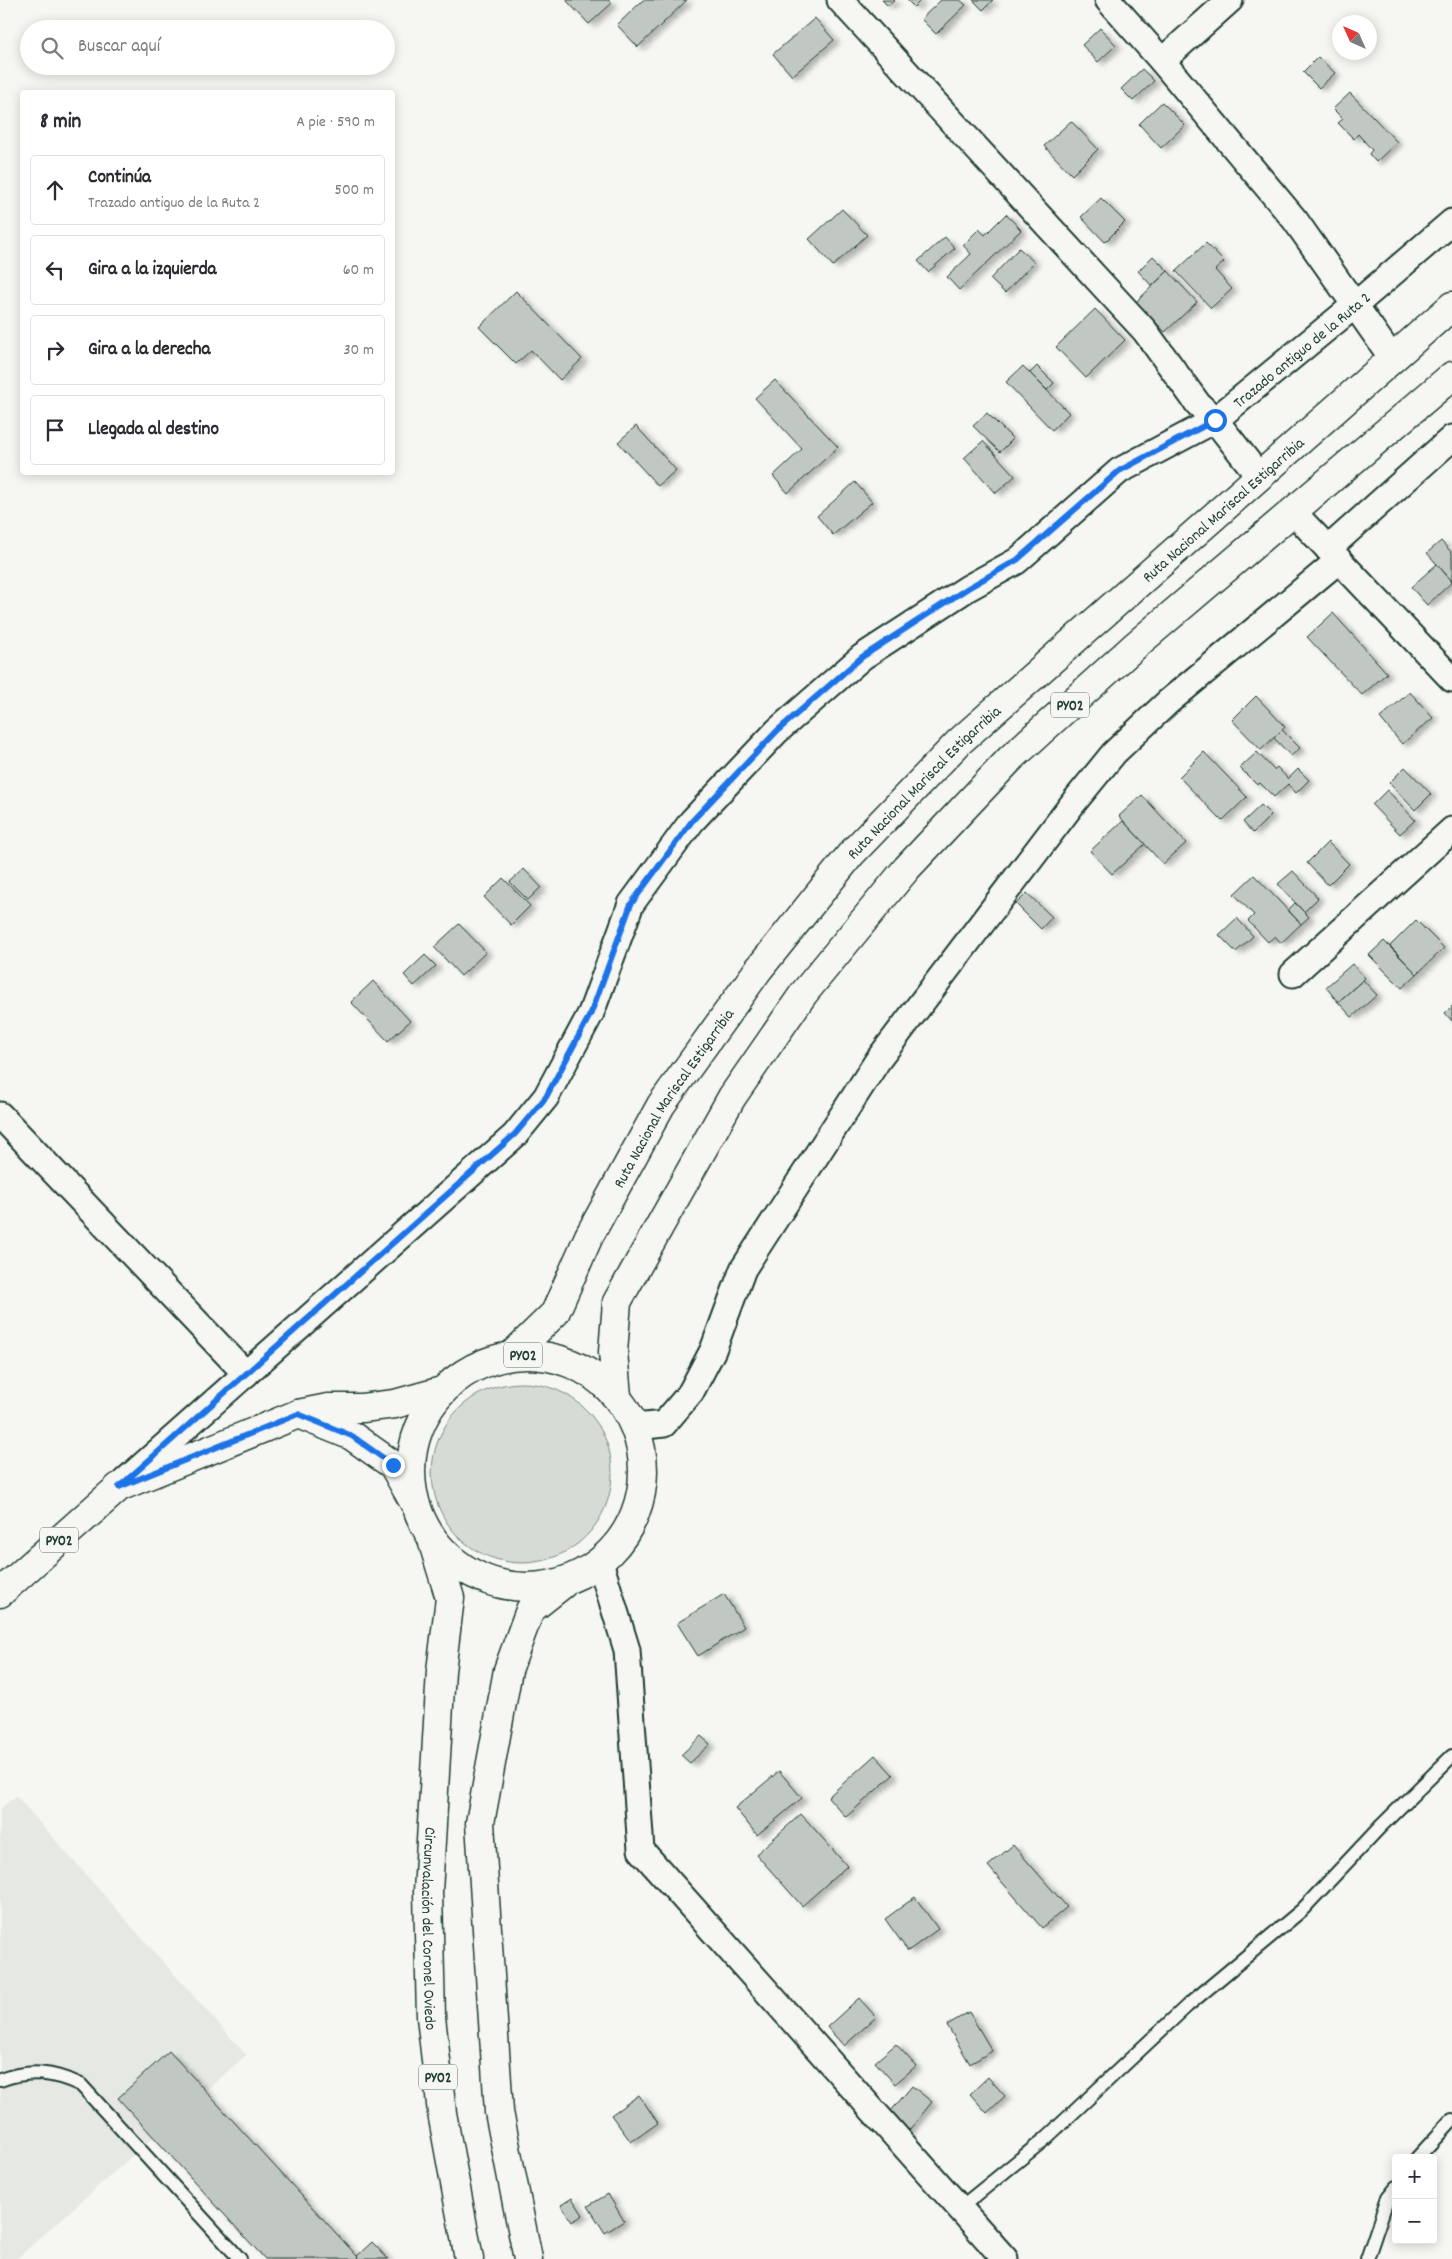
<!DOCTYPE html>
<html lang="es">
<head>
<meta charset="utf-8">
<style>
  body { margin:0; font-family:Dekko,sans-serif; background:#f2f2f3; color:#2b2b33 }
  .controls { position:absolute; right:15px; bottom:15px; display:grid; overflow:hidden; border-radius:5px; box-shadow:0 2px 12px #0003 }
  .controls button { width:45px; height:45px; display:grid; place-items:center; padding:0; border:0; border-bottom:1px solid #e1e1e2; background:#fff; color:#2b2b33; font:25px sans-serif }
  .compass { position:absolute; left:1332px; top:15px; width:45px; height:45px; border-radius:50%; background:#fff; box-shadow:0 2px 12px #0003; rotate:315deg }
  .stop { position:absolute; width:15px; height:15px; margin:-11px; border:4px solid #1a73e8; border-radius:50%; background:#fff }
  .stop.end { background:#1a73e8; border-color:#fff; box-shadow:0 1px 5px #0008 }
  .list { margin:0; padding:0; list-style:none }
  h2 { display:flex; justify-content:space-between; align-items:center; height:65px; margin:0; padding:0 20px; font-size:21px }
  h2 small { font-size:16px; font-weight:400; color:#7c7c81 }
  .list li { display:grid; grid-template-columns:32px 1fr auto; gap:15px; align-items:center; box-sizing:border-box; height:70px; margin:0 10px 10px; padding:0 10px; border:1px solid #e1e1e2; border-radius:5px }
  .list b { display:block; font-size:19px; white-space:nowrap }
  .list p { margin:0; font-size:16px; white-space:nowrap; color:#7c7c81 }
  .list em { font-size:16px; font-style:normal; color:#7c7c81 }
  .icon { flex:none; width:28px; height:28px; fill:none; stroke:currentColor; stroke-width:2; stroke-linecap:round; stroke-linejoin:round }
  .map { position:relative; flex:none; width:1452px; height:2259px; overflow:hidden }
  .search { position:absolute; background:#fff; box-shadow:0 2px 12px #0003; left:20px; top:20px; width:375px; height:55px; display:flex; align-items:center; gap:12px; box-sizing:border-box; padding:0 18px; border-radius:28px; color:#7c7c81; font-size:19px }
  .panel { position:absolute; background:#fff; box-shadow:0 2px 12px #0003; left:20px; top:90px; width:375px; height:385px; border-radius:5px }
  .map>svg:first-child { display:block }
  .built { fill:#e6e8e4 }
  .green { fill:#d6dbd6; stroke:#7a8c85 }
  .building { fill:#c1c8c3; stroke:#1f3d34; filter:url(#shadow) }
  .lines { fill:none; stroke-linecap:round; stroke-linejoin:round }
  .lane-casing { stroke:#1f3d34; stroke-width:16 }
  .street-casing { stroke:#1f3d34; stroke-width:29 }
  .primary-casing { stroke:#1f3d34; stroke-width:31 }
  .highway-casing { stroke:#1f3d34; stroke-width:31 }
  .lane { stroke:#f6f6f2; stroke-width:12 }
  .street { stroke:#f6f6f2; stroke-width:25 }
  .primary { stroke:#f6f6f2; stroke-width:28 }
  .highway { stroke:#f6f6f2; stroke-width:28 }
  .route { stroke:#1a73e8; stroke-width:6 }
  .labels { text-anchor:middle; stroke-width:4.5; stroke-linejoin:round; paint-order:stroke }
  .shield { fill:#f6f6f2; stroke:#60746d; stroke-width:1 }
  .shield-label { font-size:15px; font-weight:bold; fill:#1f3d34 }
  .street-label { font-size:16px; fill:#1f3d34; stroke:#f6f6f2 }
</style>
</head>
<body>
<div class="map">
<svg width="1452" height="2259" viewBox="0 0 1452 2259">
  <defs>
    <filter id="shadow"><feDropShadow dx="5.5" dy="3" stdDeviation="2.5" flood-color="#0004"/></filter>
  </defs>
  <rect width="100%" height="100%" fill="#f6f6f2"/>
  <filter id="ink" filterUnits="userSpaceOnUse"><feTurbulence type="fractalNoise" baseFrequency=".02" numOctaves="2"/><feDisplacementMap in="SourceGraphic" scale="10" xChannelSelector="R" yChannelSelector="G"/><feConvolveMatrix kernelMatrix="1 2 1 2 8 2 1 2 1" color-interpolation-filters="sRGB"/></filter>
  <g filter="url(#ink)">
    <!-- built -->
    <path class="built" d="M16 1796 246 2055 16 2259H0V1809Z"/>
    <!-- green -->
    <circle class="green" cx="522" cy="1473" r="90"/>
    <!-- building -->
    <g class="building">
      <path d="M566 0H608L612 3 589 24Z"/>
      <path d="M643 0H687L638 47 617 25Z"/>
      <path d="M882 0H895L888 6Z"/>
      <path d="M907 0H921L914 7Z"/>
      <path d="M941 0H960L966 5 936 34 921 19Z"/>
      <path d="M973 0H993L983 10Z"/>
      <path d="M815 18 834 40 792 76 773 54Z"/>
      <path d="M1100 28 1116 45 1098 62 1082 45Z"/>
      <path d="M1318 57 1335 73 1319 88 1303 72Z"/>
      <path d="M1142 69 1154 81 1133 101 1121 89Z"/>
      <path d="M1350 93 1397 142 1376 162 1369 154 1372 150 1358 134 1354 139 1338 123 1343 119 1333 109Z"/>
      <path d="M1162 102 1185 125 1161 148 1139 124Z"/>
      <path d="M1071 121 1098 149 1072 175 1044 146Z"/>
      <path d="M1101 198 1125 222 1105 242 1081 217Z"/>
      <path d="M842 209 867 235 833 266 809 239Z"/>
      <path d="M1006 214 1021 230 959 290 947 277 971 254 963 245 979 229 985 235Z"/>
      <path d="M945 237 955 248 928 272 918 261Z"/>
      <path d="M1206 243 1224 262 1215 270 1232 289 1211 308 1176 271Z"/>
      <path d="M1019 248 1034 262 1005 293 990 279Z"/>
      <path d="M1153 256 1168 271 1152 286 1138 271Z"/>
      <path d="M1168 271 1197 302 1165 332 1136 302Z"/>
      <path d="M516 291 582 359 560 380 531 350 516 364 479 327Z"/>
      <path d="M1095 309 1125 340 1086 378 1056 347Z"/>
      <path d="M1023 366 1069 413 1052 430 1006 382Z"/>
      <path d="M1037 366 1054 383 1047 390 1030 373Z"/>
      <path d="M775 380 838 447 788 493 773 476 802 449 755 398Z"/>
      <path d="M987 413 1013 439 1000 452 973 426Z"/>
      <path d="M636 426 676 470 658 486 618 442Z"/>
      <path d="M983 441 1015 476 996 493 964 458Z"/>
      <path d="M855 482 872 502 833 535 817 516Z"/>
      <path d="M1441 541 1452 553V581L1427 553Z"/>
      <path d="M1437 564 1452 582 1427 605 1411 587Z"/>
      <path d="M1333 613 1387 673 1362 695 1307 637Z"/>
      <path d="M1410 692 1433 718 1402 744 1380 718Z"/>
      <path d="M1256 696 1285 727 1261 750 1232 720Z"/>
      <path d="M1282 730 1300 748 1291 756 1274 738Z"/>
      <path d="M1204 752 1247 797 1222 821 1179 777Z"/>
      <path d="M1257 752 1274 770 1277 767 1288 779 1298 769 1309 780 1296 793 1288 784 1274 797 1260 783 1257 785 1240 768Z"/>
      <path d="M1405 767 1431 794 1415 810 1389 783Z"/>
      <path d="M1387 790 1415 820 1400 834 1372 805Z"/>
      <path d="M1142 795 1186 843 1163 864 1119 816Z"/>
      <path d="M1261 805 1271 815 1253 833 1243 822Z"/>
      <path d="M1123 821 1145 844 1112 874 1090 851Z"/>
      <path d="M1328 842 1349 864 1328 885 1307 863Z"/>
      <path d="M524 869 541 887 528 900 510 882Z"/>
      <path d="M1293 871 1318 898 1304 912 1278 884Z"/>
      <path d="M1254 875 1301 924 1281 943 1275 936 1268 942 1248 921 1254 915 1234 894Z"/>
      <path d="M503 878 530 906 511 925 484 897Z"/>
      <path d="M1027 893 1052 917 1041 929 1016 904Z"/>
      <path d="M1295 903 1309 917 1301 924 1288 910Z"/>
      <path d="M1237 918 1253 936 1236 952 1219 935Z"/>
      <path d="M1416 920 1444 948 1417 974 1390 946Z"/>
      <path d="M459 924 486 952 461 976 434 947Z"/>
      <path d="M1384 941 1417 974 1402 988 1369 955Z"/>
      <path d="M425 955 436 966 414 986 404 975Z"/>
      <path d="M1352 964 1365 978 1338 1002 1326 987Z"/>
      <path d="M1363 980 1377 995 1352 1017 1338 1002Z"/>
      <path d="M373 981 410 1021 388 1041 351 1002Z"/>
      <path d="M1452 1006V1021L1445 1013Z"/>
      <path d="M724 1594 744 1627 698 1656 677 1623Z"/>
      <path d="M701 1736 710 1744 690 1763 681 1755Z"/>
      <path d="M875 1755 893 1775 846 1817 828 1797Z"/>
      <path d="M779 1771 802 1798 757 1835 735 1808Z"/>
      <path d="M801 1814 847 1866 802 1906 756 1854Z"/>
      <path d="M1013 1845 1067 1907 1042 1928 988 1866Z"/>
      <path d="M915 1897 938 1929 908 1951 885 1919Z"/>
      <path d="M859 1998 876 2017 844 2046 827 2027Z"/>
      <path d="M969 2012 992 2051 970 2064 947 2025Z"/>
      <path d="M896 2044 916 2066 895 2084 875 2062Z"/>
      <path d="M169 2051 357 2256 360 2259H265L118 2098Z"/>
      <path d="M988 2077 1005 2096 987 2113 970 2094Z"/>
      <path d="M912 2086 932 2102 905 2135 885 2118Z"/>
      <path d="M639 2095 658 2123 631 2142 611 2115Z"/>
      <path d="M608 2194 624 2221 605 2233 588 2206Z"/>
      <path d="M572 2198 583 2215 572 2222 561 2205Z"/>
      <path d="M372 2242 388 2259H360L357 2256Z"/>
    </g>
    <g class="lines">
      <!-- lane casing -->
      <g class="lane-casing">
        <g id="lane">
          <path d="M0 2080C30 2069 53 2072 81 2085L240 2259"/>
          <path d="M1417 2158 1452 2120"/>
          <path d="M960 2208 1045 2139 1187 2006 1302 1910 1380 1827 1452 1756"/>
          <path d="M1367 2259 1388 2197 1396 2187"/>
        </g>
      </g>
      <!-- street casing -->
      <g class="street-casing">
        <g id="street">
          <path d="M840 0 1145 331 1198 404 1215 420 1259 476"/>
          <path d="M1108 0 1162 61 1295 220 1392 358"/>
          <path d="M1162 61 1230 0"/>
          <path d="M1294 513 1452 679"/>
          <path d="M1328 549 1452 438"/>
          <path d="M1293 974 1452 830"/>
          <path d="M0 1115 246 1374"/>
          <path d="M636 1427 664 1424 691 1392 713 1350 743 1269 878 1060 1074 802 1114 753 1168 702 1339 560"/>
          <path id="s1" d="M125 1481 515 1135 546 1097 591 1013 631 904 692 821 777 731 862 657 968 588 1017 561 1119 471 1215 420 1355 305 1452 222"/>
          <path d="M600 1562 627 1650 641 1850 1005 2259"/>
        </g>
      </g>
      <!-- primary casing -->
      <g class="primary-casing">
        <g id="primary">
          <path d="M298 1414 352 1436 393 1465 415 1504"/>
          <path d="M0 1593 119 1487 298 1414 328 1408H362L395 1404 442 1391"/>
        </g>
      </g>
      <!-- highway casing -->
      <g class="highway-casing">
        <g id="highway">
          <path id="s2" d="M512 1355 555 1313 589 1236 661 1105 758 970 851 854 959 742 1452 306"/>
          <circle cx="527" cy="1471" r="116"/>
          <path d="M617 1396 613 1352 617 1302 732 1097 804 993 907 868 1010 759 1136 645 1452 376"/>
          <path id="s3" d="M433 1543 450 1598 441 1671 428 1892 431 2017 442 2113 469 2259"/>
          <path d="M528 2259 499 2112 480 1823 508 1670 530 1610 563 1584"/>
        </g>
      </g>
      <!-- lane -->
      <use href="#lane" class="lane"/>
      <!-- street -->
      <use href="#street" class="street"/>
      <!-- primary -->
      <use href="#primary" class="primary"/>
      <!-- highway -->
      <use href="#highway" class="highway"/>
    </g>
  </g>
  <g class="lines" filter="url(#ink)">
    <!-- route -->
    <path class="route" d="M393 1465 352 1436 298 1414 119 1487 515 1134 546 1097 591 1013 631 904 692 821 777 731 862 657 968 588 1017 560 1119 471 1215 420"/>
  </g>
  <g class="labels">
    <!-- shield labels -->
    <g class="shield">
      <rect x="1051" y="692.5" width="38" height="25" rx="4"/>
      <rect x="504" y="1342.5" width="38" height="25" rx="4"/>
      <rect x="40" y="1527.5" width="38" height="25" rx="4"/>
      <rect x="419" y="2064.5" width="38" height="25" rx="4"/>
    </g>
    <g class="shield-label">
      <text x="1070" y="710">PY02</text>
      <text x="523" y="1360">PY02</text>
      <text x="59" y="1545">PY02</text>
      <text x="438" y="2082">PY02</text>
    </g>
    <!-- street labels -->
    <g class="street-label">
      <text dy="6" stroke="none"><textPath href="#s1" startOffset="1660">Trazado antiguo de la Ruta 2</textPath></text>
      <text dy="6" stroke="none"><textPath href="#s2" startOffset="1116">Ruta Nacional Mariscal Estigarribia</textPath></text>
      <text dy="6" stroke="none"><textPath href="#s2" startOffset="711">Ruta Nacional Mariscal Estigarribia</textPath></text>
      <text dy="6" stroke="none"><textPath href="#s2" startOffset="306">Ruta Nacional Mariscal Estigarribia</textPath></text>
      <text dy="6" stroke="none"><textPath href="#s3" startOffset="389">Circunvalación del Coronel Oviedo</textPath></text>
    </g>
  </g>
</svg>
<div class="controls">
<button>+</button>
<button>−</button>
</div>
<svg class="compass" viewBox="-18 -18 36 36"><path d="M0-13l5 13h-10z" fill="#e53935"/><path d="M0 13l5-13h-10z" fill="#7c7c81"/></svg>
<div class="stop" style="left:1215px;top:420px"></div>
<div class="stop end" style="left:393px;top:1465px"></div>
<div class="search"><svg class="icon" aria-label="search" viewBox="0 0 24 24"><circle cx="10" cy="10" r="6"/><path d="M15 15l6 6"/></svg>Buscar aquí</div>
<section class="panel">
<h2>8 min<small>A pie · 590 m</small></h2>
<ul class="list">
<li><svg class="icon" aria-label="ahead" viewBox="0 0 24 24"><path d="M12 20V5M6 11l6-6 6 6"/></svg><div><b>Continúa</b><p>Trazado antiguo de la Ruta 2</p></div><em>500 m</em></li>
<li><svg class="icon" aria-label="left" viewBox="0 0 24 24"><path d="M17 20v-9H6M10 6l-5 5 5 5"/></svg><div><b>Gira a la izquierda</b></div><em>60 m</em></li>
<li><svg class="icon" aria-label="right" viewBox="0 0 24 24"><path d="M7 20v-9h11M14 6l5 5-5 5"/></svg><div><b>Gira a la derecha</b></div><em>30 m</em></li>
<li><svg class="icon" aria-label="arrive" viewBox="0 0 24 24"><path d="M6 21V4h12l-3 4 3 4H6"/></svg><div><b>Llegada al destino</b></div></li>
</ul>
</section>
</div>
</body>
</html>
